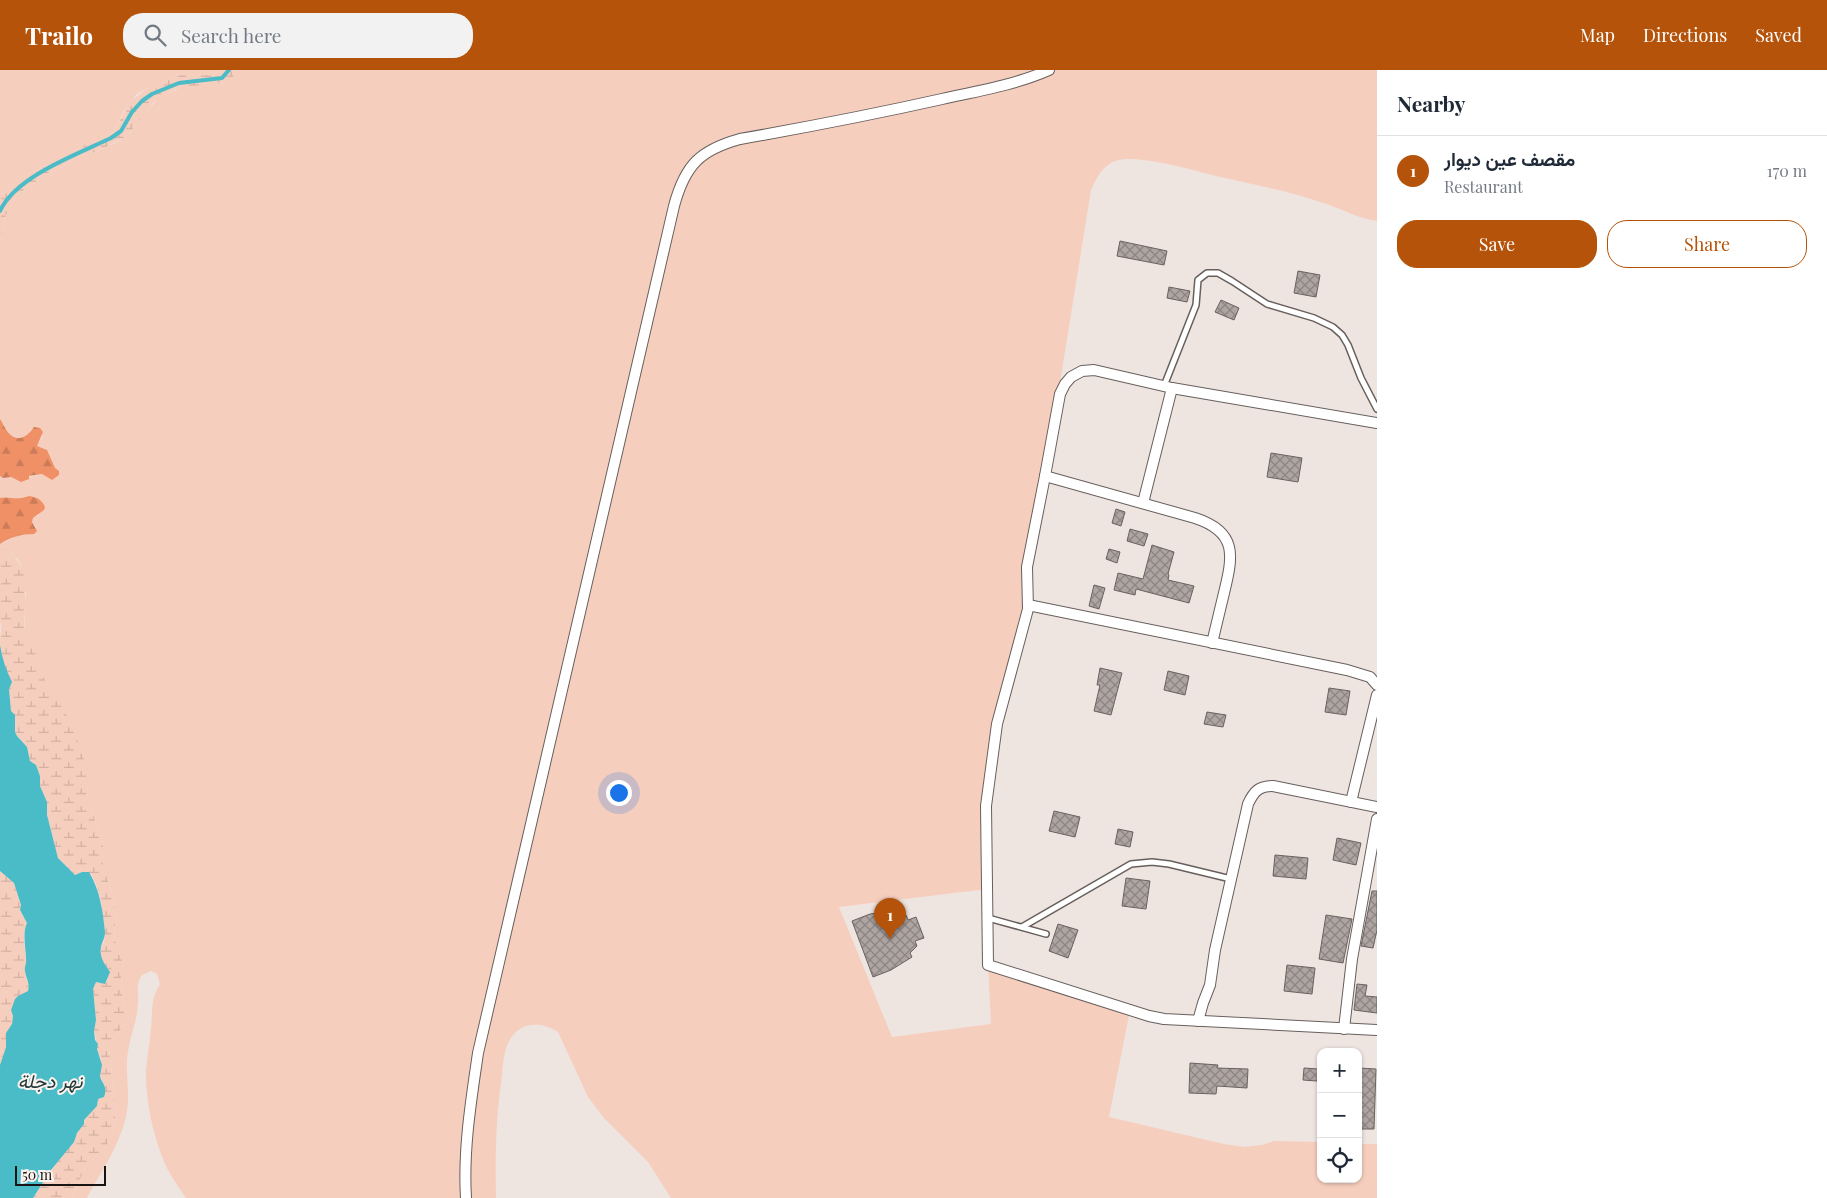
<!DOCTYPE html>
<html lang="en">
<head>
<meta charset="utf-8">
<style>
  body { margin:0; font-family:"Playfair Display",Vazirmatn,serif; background:#f2f2f3; color:#1f2937 }
  .controls { position:absolute; right:15px; bottom:15px; display:grid; overflow:hidden; border-radius:10px; box-shadow:0 1px 4px #0004 }
  .controls button { width:45px; height:45px; display:grid; place-items:center; padding:0; border:0; border-bottom:1px solid #e0e1e3; background:#fff; color:#1f2937; font:25px sans-serif }
  .scale { position:absolute; left:15px; bottom:12px; width:91px; box-sizing:border-box; padding-left:5px; border:2px solid #171413; border-top:0; font-size:14px; line-height:18px; white-space:nowrap; color:#171413; -webkit-text-stroke:4px #fcf2ee; paint-order:stroke }
  .you { position:absolute; left:618px; top:722px; width:18px; height:18px; margin:-12px; border:4px solid #fff; border-radius:50%; background:#1a73e8; box-shadow:0 0 0 8px #1a73e833 }
  .badge { display:grid; place-items:center; width:32px; height:32px; border-radius:50%; background:#b45309; color:#fff; font-size:16px; font-weight:700 }
  .pin { position:absolute; translate:-50% -41px; filter:drop-shadow(0 1px 2px #0008) }
  .pin::after { content:''; position:absolute; top:26px; width:18px; height:15px; background:inherit; clip-path:polygon(0 0,100% 0,50% 100%) }
  .list { margin:0; padding:0; list-style:none }
  h2 { display:flex; justify-content:space-between; align-items:center; height:65px; margin:0; padding:0 20px; font-size:21px }
  h2 small { font-size:16px; font-weight:400; color:#747a83 }
  .list li { display:grid; grid-template-columns:32px 1fr auto; gap:15px; align-items:center; box-sizing:border-box; height:70px; padding:0 20px; border-top:1px solid #e0e1e3 }
  .list b { display:block; font-size:19px; white-space:nowrap }
  .list p { margin:0; font-size:16px; white-space:nowrap; color:#747a83 }
  .list em { font-size:16px; font-style:normal; color:#747a83 }
  .actions { display:flex; gap:10px; padding:15px 20px }
  .actions a { flex:1; padding:11px 0; border:1px solid #b45309; border-radius:20px; text-align:center; font-size:18px; color:#b45309 }
  .actions .main { background:#b45309; color:#fff }
  .icon { flex:none; width:28px; height:28px; fill:none; stroke:currentColor; stroke-width:2; stroke-linecap:round; stroke-linejoin:round }
  .map { position:relative; flex:none; width:1377px; height:1128px; overflow:hidden }
  header { display:flex; align-items:center; gap:30px; box-sizing:border-box; height:70px; padding:0 25px; background:#b45309; color:#fff }
  header strong { font-size:24px }
  nav { display:flex; gap:28px; margin-inline-start:auto; font-size:18px }
  .search { width:350px; height:45px; background:#f2f2f3; display:flex; align-items:center; gap:12px; box-sizing:border-box; padding:0 18px; border-radius:20px; color:#747a83; font-size:19px }
  main { display:flex }
  aside { flex:1; background:#fff }
  .map>svg:first-child { display:block }
  .green { fill:#f6cebe }
  .forest { fill:url(#forest-firs) }
  .wetland { fill:url(#wetland-marsh) }
  .water { fill:#49bcc7 }
  .lines { fill:none; stroke-linecap:round; stroke-linejoin:round }
  .stream { stroke:#49bcc7; stroke-width:4 }
  .building { fill:url(#building-cross-hatch); stroke:#6a625e }
  .lane-casing { stroke:#675f5c; stroke-width:8 }
  .street-casing { stroke:#675f5c; stroke-width:12 }
  .lane { stroke:#fff; stroke-width:5 }
  .street { stroke:#fff; stroke-width:10 }
  .labels { text-anchor:middle; stroke-width:4; stroke-linejoin:round; paint-order:stroke }
  .water-label { font-size:19px; font-style:italic; fill:#1e383a; stroke:#fcf2ee }
</style>
</head>
<body>
<header>
<strong>Trailo</strong>
<div class="search"><svg class="icon" aria-label="search" viewBox="0 0 24 24"><circle cx="10" cy="10" r="6"/><path d="M15 15l6 6"/></svg>Search here</div>
<nav><a>Map</a><a>Directions</a><a>Saved</a></nav>
</header>
<main>
<div class="map">
<svg width="1377" height="1128" viewBox="0 0 1377 1128">
  <defs>
    <pattern id="forest-firs" width="22" height="20" patternUnits="userSpaceOnUse" patternTransform="scale(1.25)"><rect width="22" height="20" fill="#ef9066"/><path d="M5 1l3.5 6h-7zM16 11l3.5 6h-7z" fill="#cc7b58"/></pattern>
    <pattern id="wetland-marsh" width="20" height="14" patternUnits="userSpaceOnUse" patternTransform="scale(1.25)"><rect width="20" height="14" fill="#f6cebe"/><path d="M1 5h8M5 5V1M11 12h8M15 12V8" fill="none" stroke="#d2b0a2"/></pattern>
    <pattern id="building-cross-hatch" width="8" height="8" patternUnits="userSpaceOnUse" patternTransform="scale(1.25)"><rect width="8" height="8" fill="#aea5a2"/><path d="M0 0l8 8M0 8l8-8" fill="none" stroke="#8d8583"/></pattern>
  </defs>
  <rect width="100%" height="100%" fill="#eee5e1"/>
  <!-- green -->
  <g class="green">
    <path d="M0 0H222L212 5H181L146 19 137 24 124 41 115 59 75 83 21 107 0 125Z"/>
    <path d="M238 0H1377V151C1358 149 1341 138 1323 133 1288 121 1252 114 1216 106 1192 100 1142 85 1119 90 1104 93 1097 107 1091 120L1045 406 1027 497 1028 528 999 643 986 736 987 819 839 837 892 967 991 954 988 895 1130 940 1109 1047 1224 1074 1244 1077 1262 1075 1274 1071 1321 1072V1109H1358V1074H1377V1128H671L648 1092 603 1047 588 1027 558 962C543 952 522 951 511 968 504 978 503 993 502 1005 496 1048 495 1085 496 1128H186C180 1119 174 1111 169 1102 155 1075 145 1031 146 1001 147 986 150 972 151 958 153 940 150 930 160 914L157 904 151 901 142 905C135 915 139 922 138 934 137 953 128 971 127 991 126 1007 130 1024 127 1041 123 1070 101 1102 87 1128H72L85 1098 107 1074 112 1064 116 1043 109 979 114 968 126 953 128 946 122 925 121 903 124 895 117 878 114 865 116 847 113 826 103 796V776L88 729 87 723 88 710 62 637 43 608 39 598 37 588 25 564 24 535 26 524 21 495 17 488 0 478V474L36 457 32 452 33 448 39 445 29 426C15 431 12 426 0 428V406L3 408 11 407 17 410 42 404 52 409 55 398 40 378 36 376 43 366C31 366 15 372 7 361 4 357 3 353 0 349V173L5 147 16 126 45 105 66 95 77 87 96 82 119 71 130 63 141 47 159 28 181 17 225 12Z"/>
  </g>
  <!-- forest -->
  <g class="forest">
    <path d="M0 349C3 353 4 357 7 361 16 373 27 368 34 357L40 358 43 362 37 376 47 380 55 398 59 401V405L52 410 42 404 29 406V409L21 412 11 407 3 408 0 406Z"/>
    <path d="M29 426C37 427 42 430 45 437L44 440 33 448 32 452 37 461 34 464C21 464 11 467 0 474V428C12 426 15 431 29 426Z"/>
  </g>
  <!-- wetland -->
  <g class="wetland">
    <path d="M222 0H238L231 9 225 12 175 19 153 33 127 66 96 82 77 87 66 95 45 105 16 126 5 147 0 173V125L21 107 75 83 87 73 115 59 130 32 146 19 181 5H212Z"/>
    <path d="M0 478C39 495 20 529 25 561 26 569 33 578 36 585 39 593 39 600 43 607 50 620 61 632 67 646 76 664 84 686 88 707 89 714 86 722 88 729L103 776V796L113 826 116 847 114 865 117 878 124 895 121 903 122 925 128 946 126 953 114 968 109 979 116 1043 112 1064 107 1074 85 1098 72 1128H33L82 1056 86 1047 97 1036 98 1029 104 1027 103 1011 100 1006 101 989 97 979 95 964 94 961 96 950 93 919 96 912 105 913 107 912 108 899 101 890V877L104 872 105 861 101 832 96 814 91 804 82 802 75 805 58 788 47 745V733L40 716V706L36 695 30 691 27 677 17 666 15 662V646L11 641 9 619 11 610C5 600 0 583 0 572 0 565 2 558 0 551Z"/>
    <path d="M0 801 14 813 21 835 20 841 27 853C22 863 25 879 26 889 27 893 24 897 25 901 25 909 30 913 28 921L18 926 11 940 13 946 12 954 6 963V977L0 995Z"/>
  </g>
  <!-- water -->
  <path class="water" d="M0 575C2 588 6 600 12 612L9 619 11 641 15 645V662L17 666 27 677 30 691 36 695 40 706V716L47 732V745L58 788 75 805 82 802H89C100 820 103 842 105 862 105 868 102 872 101 877 99 888 105 894 110 902L105 914 96 912 93 919 96 950 94 961 95 970 98 974 97 979 102 995 100 1006C102 1014 108 1016 104 1027L98 1029 97 1036 84 1050V1054L77 1063 74 1072 51 1100 33 1128H0V995L6 977V963L12 954 13 946 11 940 15 929 18 926 28 921C30 912 26 909 25 901 24 897 27 893 26 889 26 879 22 863 27 853L20 840 21 835 14 813 0 801Z"/>
  <g class="lines">
    <!-- stream -->
    <path class="stream" d="M0 141C16 106 78 84 111 68L121 61 132 42 142 31 152 24 179 13 222 8 229 0"/>
  </g>
  <!-- building -->
  <g class="building">
    <path d="M1120 171 1167 181 1164 195 1117 186Z"/>
    <path d="M1298 201 1320 205 1316 227 1294 223Z"/>
    <path d="M1169 217 1190 221 1187 232 1167 228Z"/>
    <path d="M1221 230 1239 238 1234 250 1215 242Z"/>
    <path d="M1271 383 1302 388 1298 412 1267 407Z"/>
    <path d="M1116 439 1125 442 1121 456 1112 453Z"/>
    <path d="M1130 459 1148 464 1144 476 1127 471Z"/>
    <path d="M1152 475 1174 482 1168 504 1169 505 1168 510 1194 516 1189 533 1136 519 1135 525 1114 520 1118 503 1143 509Z"/>
    <path d="M1109 479 1120 482 1117 493 1106 489Z"/>
    <path d="M1094 515 1105 518 1099 539 1089 536Z"/>
    <path d="M1100 598 1122 603 1111 645 1094 641 1100 615H1097Z"/>
    <path d="M1168 601 1189 606 1185 625 1164 620Z"/>
    <path d="M1329 618 1350 621 1346 645 1325 642Z"/>
    <path d="M1207 642 1226 645 1223 657 1204 654Z"/>
    <path d="M1054 741 1080 747 1075 767 1049 761Z"/>
    <path d="M1118 759 1133 762 1130 777 1115 774Z"/>
    <path d="M1337 768 1361 773 1356 795 1333 790Z"/>
    <path d="M1275 785 1308 788 1306 809 1273 806Z"/>
    <path d="M1126 808 1150 811 1146 839 1122 836Z"/>
    <path d="M1372 821H1377V860L1373 878 1361 876Z"/>
    <path d="M894 841 896 844 906 845 908 850 916 847 924 868 915 871 917 876 910 883 912 887 891 900 873 907 852 851 870 844Z"/>
    <path d="M1326 845 1352 849 1343 893 1319 889Z"/>
    <path d="M1058 854 1078 860 1068 888 1049 881Z"/>
    <path d="M1287 895 1315 898 1312 924 1284 921Z"/>
    <path d="M1357 914 1367 915 1365 926 1377 927V943L1354 940Z"/>
    <path d="M1190 993 1218 995 1217 998 1248 999 1247 1018 1217 1016 1216 1024 1189 1023Z"/>
    <path d="M1304 998 1318 999 1317 1011 1303 1010Z"/>
    <path d="M1358 998 1376 999 1374 1059H1358Z"/>
  </g>
  <g class="lines">
    <!-- lane casing -->
    <g class="lane-casing">
      <g id="lane">
        <path d="M1164 316 1196 235 1198 210 1207 203H1218L1232 211 1267 234 1314 248 1333 257 1342 265 1348 275 1361 308 1377 339"/>
        <path d="M988 848 1046 864"/>
        <path d="M1022 857 1131 794 1152 792 1169 794 1231 809"/>
      </g>
    </g>
    <!-- street casing -->
    <g class="street-casing">
      <g id="street">
        <path d="M1377 353 1172 318 1094 300 1082 301 1071 307 1065 314 1060 324 1045 406 1027 497 1028 539 997 654 986 736 988 895 1149 946 1164 949 1377 960"/>
        <path d="M1045 406 1195 448C1238 462 1233 486 1224 523 1220 540 1216 556 1212 573"/>
        <path d="M1143 433 1172 318"/>
        <path d="M1028 535 1347 600 1370 607 1377 615"/>
        <path d="M1351 732 1377 625"/>
        <path d="M1198 951 1203 933 1210 915 1215 880 1248 734C1254 721 1259 716 1273 716L1377 737"/>
        <path d="M1344 959 1352 889 1377 749"/>
        <path d="M466 1128C463 1080 471 1031 478 983L674 136C685 95 700 80 740 69 808 57 875 44 942 29 978 21 1015 15 1049 0"/>
      </g>
    </g>
    <!-- lane -->
    <use href="#lane" class="lane"/>
    <!-- street -->
    <use href="#street" class="street"/>
  </g>
  <g class="labels">
    <!-- water labels -->
    <g class="water-label">
      <text x="50" y="1018">نهر دجلة</text>
    </g>
  </g>
</svg>
<div class="controls">
<button>+</button>
<button>−</button>
<button><svg class="icon" aria-label="locate" viewBox="0 0 24 24"><circle cx="12" cy="12" r="6"/><path d="M12 2v4M12 18v4M2 12h4M18 12h4"/></svg></button>
</div>
<div class="scale">50 m</div>
<div class="you"></div>
<div class="pin badge" style="left:890px;top:869px">1</div>
</div>
<aside>
<h2>Nearby<small></small></h2>
<ul class="list">
<li><span class="badge">1</span><div><b>مقصف عين ديوار</b><p>Restaurant</p></div><em>170 m</em></li>
</ul>
<div class="actions"><a class="main">Save</a><a>Share</a></div>
</aside>
</main>
</body>
</html>
